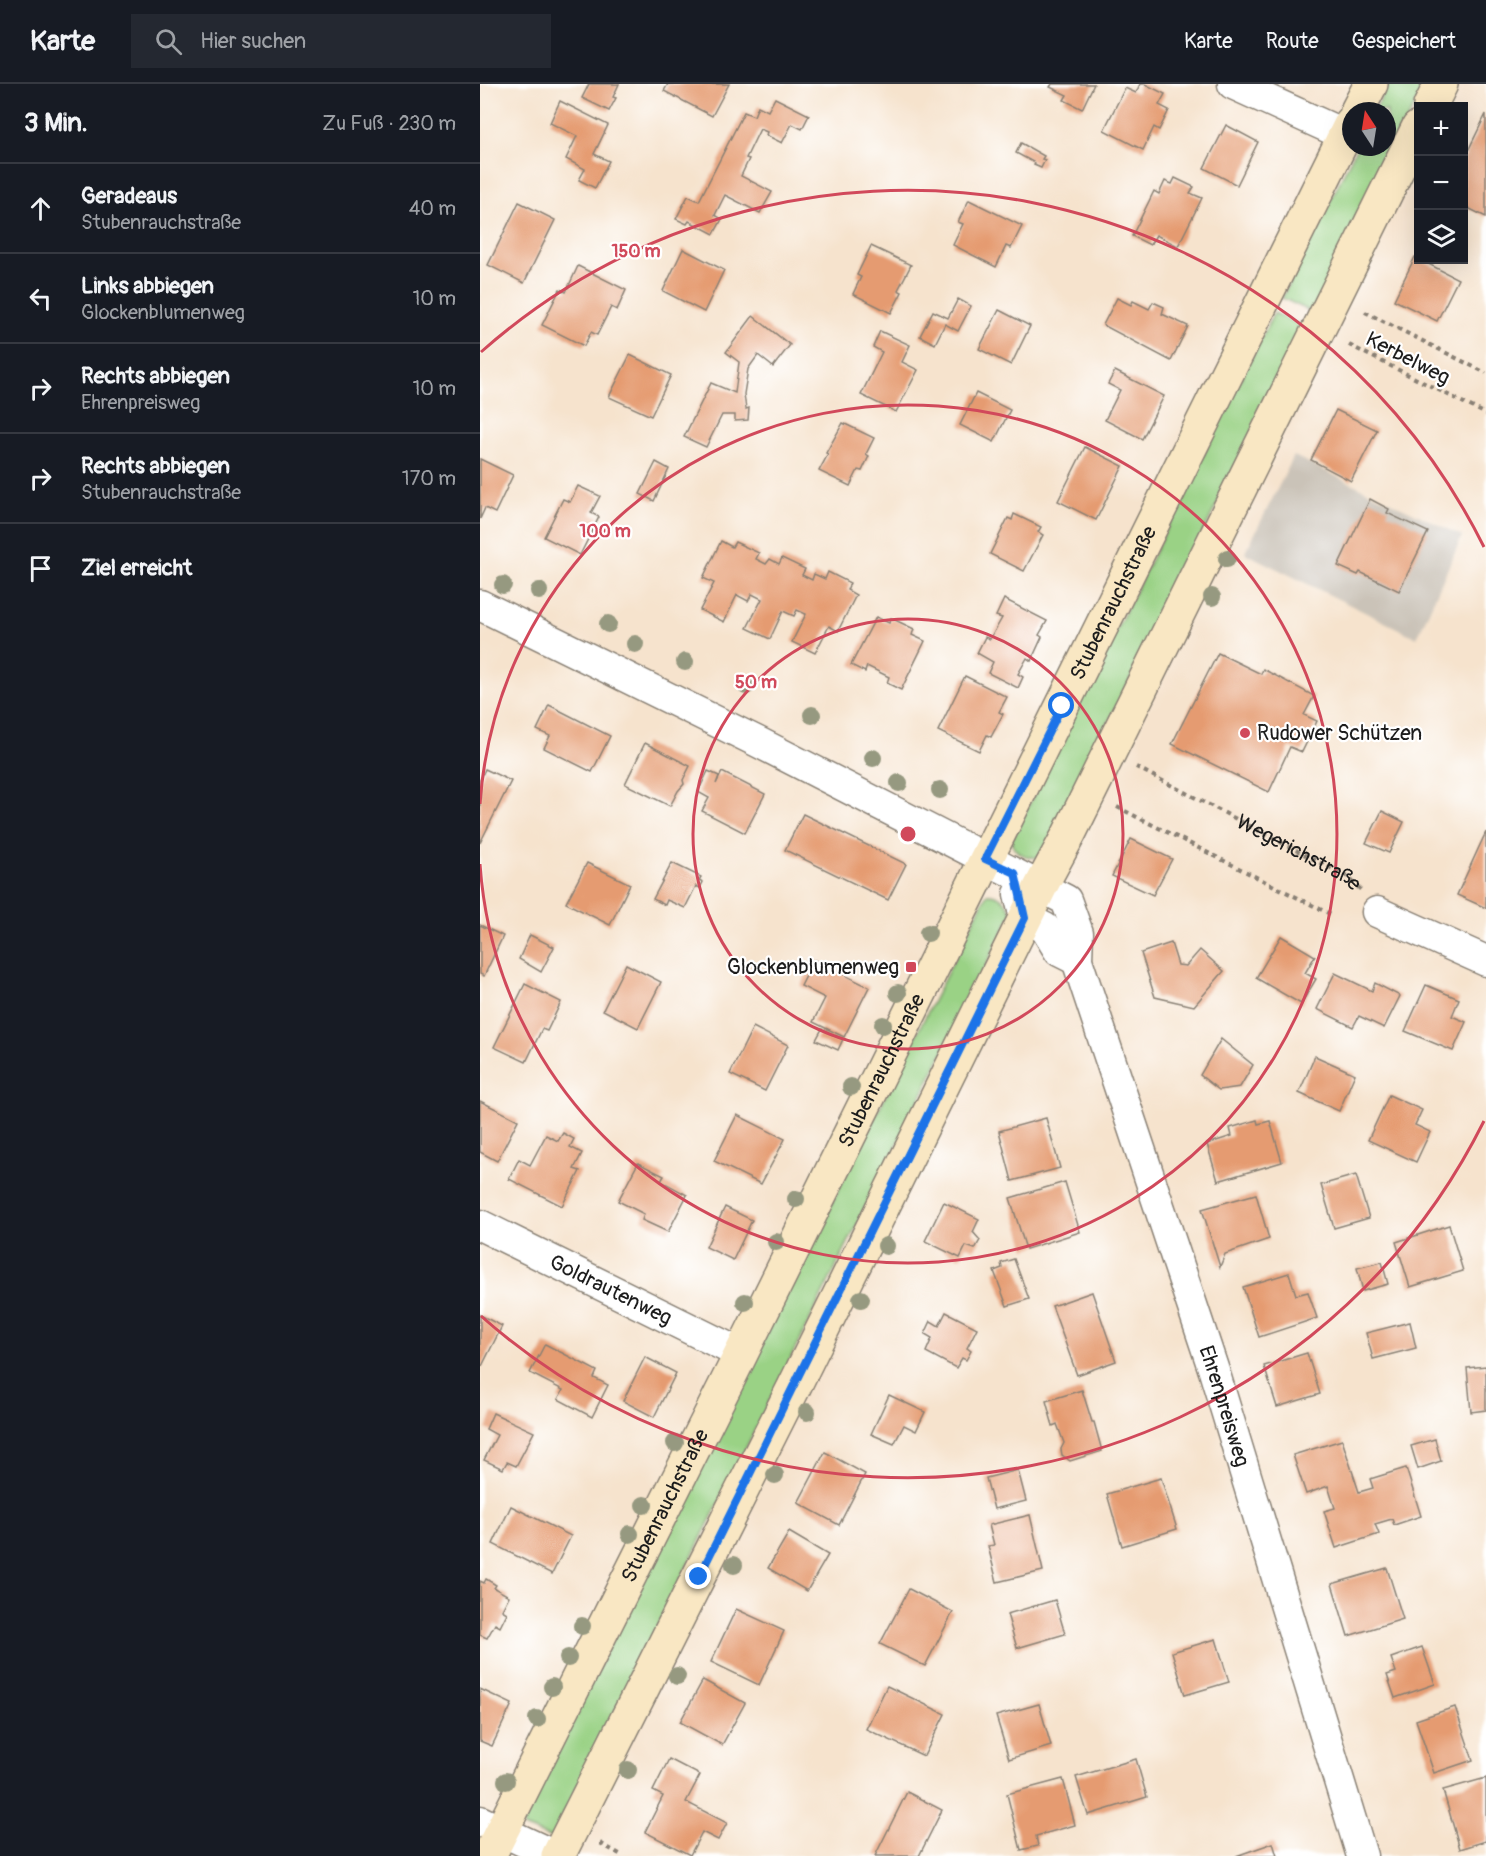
<!DOCTYPE html>
<html lang="de">
<head>
<meta charset="utf-8">
<style>
  body { margin:0; font-family:Pangolin,sans-serif; background:#242831; color:#f1f3f6 }
  .controls { position:absolute; right:18px; top:18px; display:grid; overflow:hidden; border-radius:0px; box-shadow:0 6px 24px #0002 }
  .controls button { width:54px; height:54px; display:grid; place-items:center; padding:0; border:0; border-bottom:2px solid #363941; background:#171b24; color:#f1f3f6; font:30px sans-serif }
  .compass { position:absolute; left:862px; top:18px; width:54px; height:54px; border-radius:50%; background:#171b24; box-shadow:0 6px 24px #0002; rotate:348deg }
  .stop { position:absolute; width:18px; height:18px; margin:-14px; border:4px solid #1a73e8; border-radius:50%; background:#fff }
  .stop.end { background:#1a73e8; border-color:#fff; box-shadow:0 2px 6px #0008 }
  .list { margin:0; padding:0; list-style:none }
  h2 { display:flex; justify-content:space-between; align-items:center; height:78px; margin:0; padding:0 24px; font-size:26px }
  h2 small { font-size:20px; font-weight:400; color:#9ea1a6 }
  .list li { display:grid; grid-template-columns:39px 1fr auto; gap:18px; align-items:center; box-sizing:border-box; height:90px; padding:0 24px; border-top:2px solid #363941 }
  .list b { display:block; font-size:22px; white-space:nowrap }
  .list p { margin:0; font-size:20px; white-space:nowrap; color:#9ea1a6 }
  .list em { font-size:20px; font-style:normal; color:#9ea1a6 }
  .icon { flex:none; width:33px; height:33px; fill:none; stroke:currentColor; stroke-width:2; stroke-linecap:round; stroke-linejoin:round }
  .map { position:relative; flex:none; width:1006px; height:1772px; overflow:hidden }
  header { display:flex; align-items:center; gap:36px; box-sizing:border-box; height:84px; padding:0 30px; background:#171b24; border-bottom:2px solid #363941 }
  header strong { font-size:28px }
  nav { display:flex; gap:33px; margin-inline-start:auto; font-size:21px }
  .search { width:420px; height:54px; background:#242831; display:flex; align-items:center; gap:15px; box-sizing:border-box; padding:0 21px; border-radius:0px; color:#9ea1a6; font-size:22px }
  main { display:flex }
  aside { flex:1; background:#171b24 }
  .map>svg:first-child { display:block }
  .industrial { fill:#cac3b8 }
  .green { fill:#9ad285; stroke:#5b7750; stroke-width:1.5 }
  .building { fill:#e59b71 }
  .lines { fill:none; stroke-linecap:round; stroke-linejoin:round }
  .street-casing { stroke:#898074; stroke-width:33 }
  .secondary-casing { stroke:#898074; stroke-width:36 }
  .path { stroke:#898074; stroke-width:4; stroke-dasharray:4.5 4.5; stroke-linecap:butt }
  .street { stroke:#fff; stroke-width:30 }
  .secondary { stroke:#f9e7c3; stroke-width:33 }
  .tree { fill:#969980 }
  .route { stroke:#1a73e8; stroke-width:8 }
  .ring { fill:none; stroke:#d1495b; stroke-width:3 }
  .poi-dot { fill:#d1495b; stroke:#fff; stroke-width:2 }
  .labels { text-anchor:middle; stroke-width:4.5; stroke-linejoin:round; paint-order:stroke }
  .street-label { font-size:21px; fill:#1c1c1c; stroke:#fff }
  .poi-label { font-size:21px; fill:#1c1c1c; stroke:#fff; text-anchor:start }
  .centre { fill:#d1495b; stroke:#fff; stroke-width:3 }
  .ring-label { font-size:18px; text-anchor:middle; font-weight:bold; fill:#d1495b; stroke:#fff; stroke-width:4.5; stroke-linejoin:round; paint-order:stroke }
</style>
</head>
<body>
<header>
<strong>Karte</strong>
<div class="search"><svg class="icon" aria-label="search" viewBox="0 0 24 24"><circle cx="10" cy="10" r="6"/><path d="M15 15l6 6"/></svg>Hier suchen</div>
<nav><a>Karte</a><a>Route</a><a>Gespeichert</a></nav>
</header>
<main>
<aside>
<h2>3 Min.<small>Zu Fuß · 230 m</small></h2>
<ul class="list">
<li><svg class="icon" aria-label="ahead" viewBox="0 0 24 24"><path d="M12 20V5M6 11l6-6 6 6"/></svg><div><b>Geradeaus</b><p>Stubenrauchstraße</p></div><em>40 m</em></li>
<li><svg class="icon" aria-label="left" viewBox="0 0 24 24"><path d="M17 20v-9H6M10 6l-5 5 5 5"/></svg><div><b>Links abbiegen</b><p>Glockenblumenweg</p></div><em>10 m</em></li>
<li><svg class="icon" aria-label="right" viewBox="0 0 24 24"><path d="M7 20v-9h11M14 6l5 5-5 5"/></svg><div><b>Rechts abbiegen</b><p>Ehrenpreisweg</p></div><em>10 m</em></li>
<li><svg class="icon" aria-label="right" viewBox="0 0 24 24"><path d="M7 20v-9h11M14 6l5 5-5 5"/></svg><div><b>Rechts abbiegen</b><p>Stubenrauchstraße</p></div><em>170 m</em></li>
<li><svg class="icon" aria-label="arrive" viewBox="0 0 24 24"><path d="M6 21V4h12l-3 4 3 4H6"/></svg><div><b>Ziel erreicht</b></div></li>
</ul>
</aside>
<div class="map">
<svg width="1006" height="1772" viewBox="0 0 1006 1772">
  <rect width="100%" height="100%" fill="#fff"/>
  <filter id="ink" filterUnits="userSpaceOnUse"><feTurbulence type="fractalNoise" baseFrequency=".0167" numOctaves="2"/><feDisplacementMap in="SourceGraphic" scale="12" xChannelSelector="R" yChannelSelector="G"/><feConvolveMatrix kernelMatrix="1 2 1 2 8 2 1 2 1" color-interpolation-filters="sRGB"/></filter>
  <filter id="wash" filterUnits="userSpaceOnUse"><feTurbulence type="fractalNoise" baseFrequency=".008" numOctaves="4" result="noise"/><feDisplacementMap in="SourceGraphic" scale="24" xChannelSelector="R" yChannelSelector="G"/><feGaussianBlur stdDeviation="1.35" result="paint"/><feColorMatrix in="noise" values="0 0 0 0 0 0 0 0 0 0 0 0 0 0 0 0 0 1.4 0 .05"/><feComposite in="paint" operator="in"/></filter>
  <g filter="url(#wash)">
    <rect width="100%" height="100%" fill="#f6e3cd"/>
    <!-- industrial -->
    <path class="industrial" d="M814 372 982 452 937 554 765 469Z"/>
    <!-- green -->
    <g class="green">
      <path d="M908 0H945L832 228 802 214 877 63H907V27H895Z"/>
      <path d="M794 229 825 243 562 772C550 777 534 769 531 757Z"/>
      <path d="M507 810C520 809 527 818 532 829L72 1754 43 1743V1734Z"/>
    </g>
    <g id="blocks">
      <!-- building -->
      <g class="building">
        <path d="M109 0H139L133 13 136 14 129 27 102 14Z"/>
        <path d="M188 0H249L232 32 184 7Z"/>
        <path d="M572 0H614L602 25 584 16 587 11 570 3Z"/>
        <path d="M660 0H665L685 10 679 21 689 26 679 46 674 43 663 66 624 46 645 4 656 9Z"/>
        <path d="M295 14 329 31 322 45 312 40 302 59 286 51 287 48 280 45 266 74 269 75 261 92 292 108 280 129 245 111 235 131 242 135 234 150 209 137 207 140 196 135 208 112 219 117 264 28 274 32 278 22 288 27Z"/>
        <path d="M80 17 128 41 114 70 129 77 115 104 99 96 105 85 86 75 97 52 70 39Z"/>
        <path d="M1006 30V133L984 122V75Z"/>
        <path d="M746 41 778 58 757 101 724 84Z"/>
        <path d="M541 59 564 72 562 75 565 76 561 84 554 81 555 79 536 69Z"/>
        <path d="M695 94 714 103 710 109 722 114 698 162 676 151 670 161 652 152 674 107 679 110 685 97 692 100Z"/>
        <path d="M489 116 542 142 531 164 526 162 516 183 473 161 483 140 478 138Z"/>
        <path d="M39 118 75 136 44 199 8 181Z"/>
        <path d="M391 162 431 181 418 206 422 208 411 229 373 210 381 193 377 191Z"/>
        <path d="M203 165 244 186 224 228 183 207Z"/>
        <path d="M935 173 978 195 957 237 914 216Z"/>
        <path d="M98 182 146 206 137 226 131 223 117 251 111 248 104 262 62 241 80 205 86 208Z"/>
        <path d="M637 214 651 221 653 217 669 225 673 218 684 223 682 230 708 242 691 277 623 241Z"/>
        <path d="M478 215 491 222 478 247 465 240 455 260 440 252 453 227 468 234Z"/>
        <path d="M519 226 550 242 531 281 499 265Z"/>
        <path d="M273 232 310 261 293 283 278 271 268 285 264 310 266 325 269 324 268 336 255 337V331H242L226 363 204 353 231 299 255 309 259 278 246 268Z"/>
        <path d="M400 247 430 261 422 278 438 286 416 328 381 311 402 268 393 263Z"/>
        <path d="M150 271 191 291 171 332 129 313Z"/>
        <path d="M635 287 684 312 662 355 625 336 640 306 628 300Z"/>
        <path d="M496 309 530 326 514 358 480 341Z"/>
        <path d="M856 326 897 346 871 397 831 376Z"/>
        <path d="M363 339 394 354 386 370 389 372 382 387 378 386 370 402 339 387 348 370 346 369Z"/>
        <path d="M605 363 643 382 616 436 578 417Z"/>
        <path d="M0 375 33 391 15 429 5 424 0 435Z"/>
        <path d="M176 378 189 385 174 417 160 410Z"/>
        <path d="M98 402 120 412 111 429 119 433 100 471 64 453 83 415 90 418Z"/>
        <path d="M890 415 909 425 907 429 948 448 919 507 880 488 878 491 858 482Z"/>
        <path d="M534 430 561 443 558 448 563 451 544 487 510 470 528 434 532 436Z"/>
        <path d="M241 457 252 463 255 458 279 469 276 475 286 480 290 475 299 480 302 474 325 485 322 491 332 496 334 490 345 495 348 488 370 499 367 506 376 511 358 547 349 542 335 569 312 558 326 530 317 526 314 532 303 527 290 555 267 544 282 515 272 510 268 517 257 511 244 538 220 526 234 499 223 494Z"/>
        <path d="M524 515 567 537 559 551 562 553 551 577 547 574 538 590 543 593 538 604 508 589 513 578 497 569 505 553 510 555 522 534 516 532Z"/>
        <path d="M396 533 409 539 411 534 434 545 432 551 445 557 421 606 407 599 409 593 387 582 385 588 371 581Z"/>
        <path d="M738 569 781 590 783 585 834 612 824 631 837 637 822 668 810 663 789 708 692 660Z"/>
        <path d="M485 592 527 613 519 628 523 630 511 653 507 651 499 667 458 647Z"/>
        <path d="M69 621 130 652 112 688 64 664 70 652 57 646Z"/>
        <path d="M165 659 210 682 203 696 204 700 198 707 190 722 145 700Z"/>
        <path d="M5 685 31 697 0 759V696Z"/>
        <path d="M228 687 239 692 236 700 242 688 285 710 265 749 222 727 229 714 218 708Z"/>
        <path d="M902 727 924 738 909 769 886 759Z"/>
        <path d="M323 730 426 780 408 816 305 766Z"/>
        <path d="M1006 748V824L977 811Z"/>
        <path d="M651 755 692 775 673 811 632 792Z"/>
        <path d="M107 779 150 800 130 841 86 819Z"/>
        <path d="M192 779 221 793 219 796 223 798 220 804 216 802 205 824 187 816 185 821 173 815Z"/>
        <path d="M0 841 23 852 4 892 0 890Z"/>
        <path d="M50 851 74 863 61 888 39 875Z"/>
        <path d="M801 852 835 872 825 889 836 895 821 920 776 894Z"/>
        <path d="M691 859 698 881 706 882 720 866 744 887 714 922 675 913 661 869Z"/>
        <path d="M334 876 389 903 364 953 333 938 345 914 321 902Z"/>
        <path d="M146 880 181 898 158 944 123 926Z"/>
        <path d="M855 889 892 907 895 899 920 912 904 944 879 932 873 943 837 925Z"/>
        <path d="M45 900 81 918 67 947 62 945 46 978 14 963Z"/>
        <path d="M946 901 979 915 972 932 986 938 973 967 925 947Z"/>
        <path d="M273 943 308 961 285 1007 250 990Z"/>
        <path d="M342 945 363 955 358 966 336 956Z"/>
        <path d="M741 955 773 981 760 1003 739 1006 720 991Z"/>
        <path d="M835 972 875 990 859 1027 819 1009Z"/>
        <path d="M909 1011 942 1026 935 1041 950 1048 936 1078 888 1056Z"/>
        <path d="M0 1017 38 1036 17 1077 0 1068Z"/>
        <path d="M257 1031 305 1055 281 1100 234 1077Z"/>
        <path d="M566 1034 580 1084 532 1097 519 1047Z"/>
        <path d="M777 1036 778 1040 790 1037 802 1078 738 1097 727 1060 752 1052 750 1044Z"/>
        <path d="M83 1049 94 1055 90 1063 102 1069 94 1085 100 1087 82 1122 29 1095 39 1075 50 1081 66 1051 78 1057Z"/>
        <path d="M158 1079 184 1092 181 1097 207 1111 188 1148 162 1136 164 1130 138 1117Z"/>
        <path d="M876 1091 889 1134 854 1144 841 1101Z"/>
        <path d="M585 1098 600 1148 546 1165 530 1114Z"/>
        <path d="M776 1110 789 1155 745 1170 740 1183 722 1125Z"/>
        <path d="M464 1118 499 1135 493 1148 500 1156 495 1165 486 1162 480 1174 445 1157Z"/>
        <path d="M245 1123 272 1136 253 1176 226 1163Z"/>
        <path d="M969 1141 983 1187 930 1203 916 1158Z"/>
        <path d="M534 1175 549 1215 527 1222 514 1187 522 1184 521 1179Z"/>
        <path d="M902 1178 908 1200 883 1207 877 1184Z"/>
        <path d="M809 1189 816 1211 828 1208 837 1234 779 1253 763 1203Z"/>
        <path d="M612 1208 636 1277 597 1291 572 1222Z"/>
        <path d="M466 1228 497 1244 487 1264 491 1267 486 1276 482 1274 476 1284 446 1268 452 1254 445 1250 451 1237 459 1242Z"/>
        <path d="M0 1231 22 1242 2 1282 0 1281Z"/>
        <path d="M930 1238 936 1264 893 1275 886 1249Z"/>
        <path d="M65 1260 117 1287 114 1294 128 1301 112 1333 78 1315 83 1306 50 1289Z"/>
        <path d="M827 1269 840 1310 797 1323 784 1282Z"/>
        <path d="M165 1273 196 1289 174 1333 143 1317Z"/>
        <path d="M1006 1282V1326L991 1328 987 1284Z"/>
        <path d="M602 1306 612 1338H614L622 1367 590 1377 582 1371 581 1365 584 1359 577 1340 573 1342 566 1317Z"/>
        <path d="M409 1311 445 1328 436 1347 424 1341 414 1360 391 1350Z"/>
        <path d="M13 1329 54 1348 36 1382 27 1378 23 1385 4 1376 17 1351 6 1345Z"/>
        <path d="M955 1355 961 1377 938 1385 931 1362Z"/>
        <path d="M862 1356 879 1408 893 1404 890 1395 926 1384 941 1432 914 1441 912 1435 895 1440 899 1450 856 1464 844 1427 855 1424 848 1402 826 1410 813 1371Z"/>
        <path d="M345 1368 385 1390 359 1441 318 1419Z"/>
        <path d="M538 1386 546 1417 514 1425 506 1394Z"/>
        <path d="M681 1394 697 1445 642 1462 627 1410Z"/>
        <path d="M31 1422 91 1452 72 1490 13 1460Z"/>
        <path d="M550 1431 563 1487 517 1498 508 1462 514 1461 509 1441Z"/>
        <path d="M309 1448 348 1471 327 1507 288 1484Z"/>
        <path d="M907 1484 923 1535 868 1552 852 1500Z"/>
        <path d="M6 1495 16 1501 14 1504 29 1512 22 1526 27 1529 20 1543 15 1540 7 1554 0 1551V1497L4 1499Z"/>
        <path d="M429 1505 473 1528 445 1582 400 1560Z"/>
        <path d="M575 1516 585 1550 537 1564 527 1530Z"/>
        <path d="M256 1525 304 1547 279 1601 231 1578Z"/>
        <path d="M736 1555 749 1598 705 1611 692 1568Z"/>
        <path d="M942 1563 955 1600 915 1614 907 1591 916 1588 911 1574Z"/>
        <path d="M223 1596 265 1619 242 1661 200 1638Z"/>
        <path d="M407 1602 465 1630 444 1672 386 1645Z"/>
        <path d="M0 1605 32 1620 12 1662 0 1657Z"/>
        <path d="M559 1620 571 1662 529 1675 516 1632Z"/>
        <path d="M975 1623 993 1676 954 1689 936 1636Z"/>
        <path d="M189 1675 220 1691 206 1718 247 1739 238 1756 222 1748 210 1771 165 1748 183 1712 173 1707Z"/>
        <path d="M656 1675 667 1713 608 1731 596 1693Z"/>
        <path d="M1006 1694V1757L980 1765 963 1706Z"/>
        <path d="M583 1695 595 1741 556 1752 558 1762 541 1766 527 1710Z"/>
        <path d="M427 1708 462 1726 439 1772H395Z"/>
        <path d="M793 1759 797 1772H756Z"/>
      </g>
    </g>
  </g>
  <g filter="url(#ink)">
    <use href="#blocks" fill-opacity="0" stroke="#898074" stroke-width="1.5"/>
    <g class="lines">
      <!-- street casing -->
      <g class="street-casing">
        <g id="street">
          <path d="M753 0 865 51"/>
          <path id="s2" d="M0 521 278 658 586 816 598 849 597 876 734 1287 882 1772"/>
          <path d="M539 810 545 834 565 844 579 867 597 876"/>
          <path d="M897 828 1006 877"/>
          <path id="s3" d="M0 1141 261 1270"/>
          <path d="M0 1737 75 1772"/>
        </g>
      </g>
      <!-- secondary casing -->
      <g class="secondary-casing">
        <g id="secondary">
          <path d="M950 22 961 0"/>
          <path d="M877 27 891 0"/>
          <path id="s4" d="M9 1772 261 1270 871 39"/>
          <path d="M78 1772 314 1303 561 802 589 750 938 44"/>
        </g>
      </g>
      <!-- path -->
      <g class="path">
        <path d="M885 228 1006 289"/>
        <path d="M869 261 1006 330"/>
        <path id="s1" d="M656 683 868 793 881 806"/>
        <path d="M637 723 850 830"/>
        <path d="M120 1759 143 1772"/>
      </g>
      <!-- street -->
      <use href="#street" class="street"/>
      <!-- secondary -->
      <use href="#secondary" class="secondary"/>
    </g>
    <!-- trees -->
    <g class="tree">
      <circle cx="747" cy="475" r="9"/>
      <circle cx="23" cy="501" r="9"/>
      <circle cx="59" cy="507" r="9"/>
      <circle cx="732" cy="513" r="9"/>
      <circle cx="128" cy="540" r="9"/>
      <circle cx="155" cy="560" r="9"/>
      <circle cx="205" cy="578" r="9"/>
      <circle cx="266" cy="602" r="9"/>
      <circle cx="332" cy="631" r="9"/>
      <circle cx="393" cy="674" r="9"/>
      <circle cx="419" cy="699" r="9"/>
      <circle cx="460" cy="706" r="9"/>
      <circle cx="448" cy="849" r="9"/>
      <circle cx="418" cy="909" r="9"/>
      <circle cx="403" cy="941" r="9"/>
      <circle cx="371" cy="1003" r="9"/>
      <circle cx="316" cy="1115" r="9"/>
      <circle cx="296" cy="1158" r="9"/>
      <circle cx="406" cy="1162" r="9"/>
      <circle cx="381" cy="1215" r="9"/>
      <circle cx="265" cy="1218" r="9"/>
      <circle cx="327" cy="1328" r="9"/>
      <circle cx="195" cy="1359" r="9"/>
      <circle cx="295" cy="1391" r="9"/>
      <circle cx="164" cy="1421" r="9"/>
      <circle cx="150" cy="1450" r="9"/>
      <circle cx="254" cy="1481" r="9"/>
      <circle cx="102" cy="1542" r="9"/>
      <circle cx="88" cy="1574" r="9"/>
      <circle cx="197" cy="1592" r="9"/>
      <circle cx="72" cy="1603" r="9"/>
      <circle cx="57" cy="1635" r="9"/>
      <circle cx="148" cy="1686" r="9"/>
      <circle cx="26" cy="1697" r="9"/>
    </g>
  </g>
  <g class="lines" filter="url(#ink)">
    <!-- route -->
    <path class="route" d="M219 1493 545 834 535 789 505 775 582 622"/>
  </g>
  <!-- distance rings -->
  <g class="ring">
    <circle cx="428" cy="750" r="215"/>
    <path d="M0 720A429 429 0 1 1 0 780"/>
    <path d="M1004 1037A644 644 0 0 1 1 1232M1 268A644 644 0 0 1 1004 463"/>
  </g>
  <!-- markers -->
  <g class="poi-dot">
    <circle cx="765" cy="649" r="6"/>
    <rect x="425" y="877" width="12" height="12" rx="3"/>
  </g>
  <g class="labels">
    <!-- street labels -->
    <g class="street-label">
      <text transform="translate(928 274) rotate(27)" y="7">Kerbelweg</text>
      <text dy="7" stroke="none"><textPath href="#s4" startOffset="1400">Stubenrauchstraße</textPath></text>
      <text dy="7" stroke="none"><textPath href="#s1" startOffset="184">Wegerichstraße</textPath></text>
      <text dy="7" stroke="none"><textPath href="#s4" startOffset="878">Stubenrauchstraße</textPath></text>
      <text dy="7" stroke="none"><textPath href="#s3" startOffset="146">Goldrautenweg</textPath></text>
      <text dy="7" stroke="none"><textPath href="#s2" startOffset="1188">Ehrenpreisweg</textPath></text>
      <text dy="7" stroke="none"><textPath href="#s4" startOffset="392">Stubenrauchstraße</textPath></text>
    </g>
    <!-- poi labels -->
    <g class="poi-label">
      <text x="777" y="656">Rudower Schützen</text>
      <text x="419" y="890" text-anchor="end">Glockenblumenweg</text>
    </g>
  </g>
  <circle cx="428" cy="750" r="9" class="centre"/>
  <g class="ring-label">
    <text x="156" y="173">150 m</text>
    <text x="125" y="453">100 m</text>
    <text x="276" y="604">50 m</text>
  </g>
</svg>
<div class="controls">
<button>+</button>
<button>−</button>
<button><svg class="icon" aria-label="layers" viewBox="0 0 24 24"><path d="M12 4l9 5-9 5-9-5zM3 14l9 5 9-5"/></svg></button>
</div>
<svg class="compass" viewBox="-18 -18 36 36"><path d="M0-13l5 13h-10z" fill="#e53935"/><path d="M0 13l5-13h-10z" fill="#9ea1a6"/></svg>
<div class="stop" style="left:582px;top:622px"></div>
<div class="stop end" style="left:219px;top:1493px"></div>
</div>
</main>
</body>
</html>
